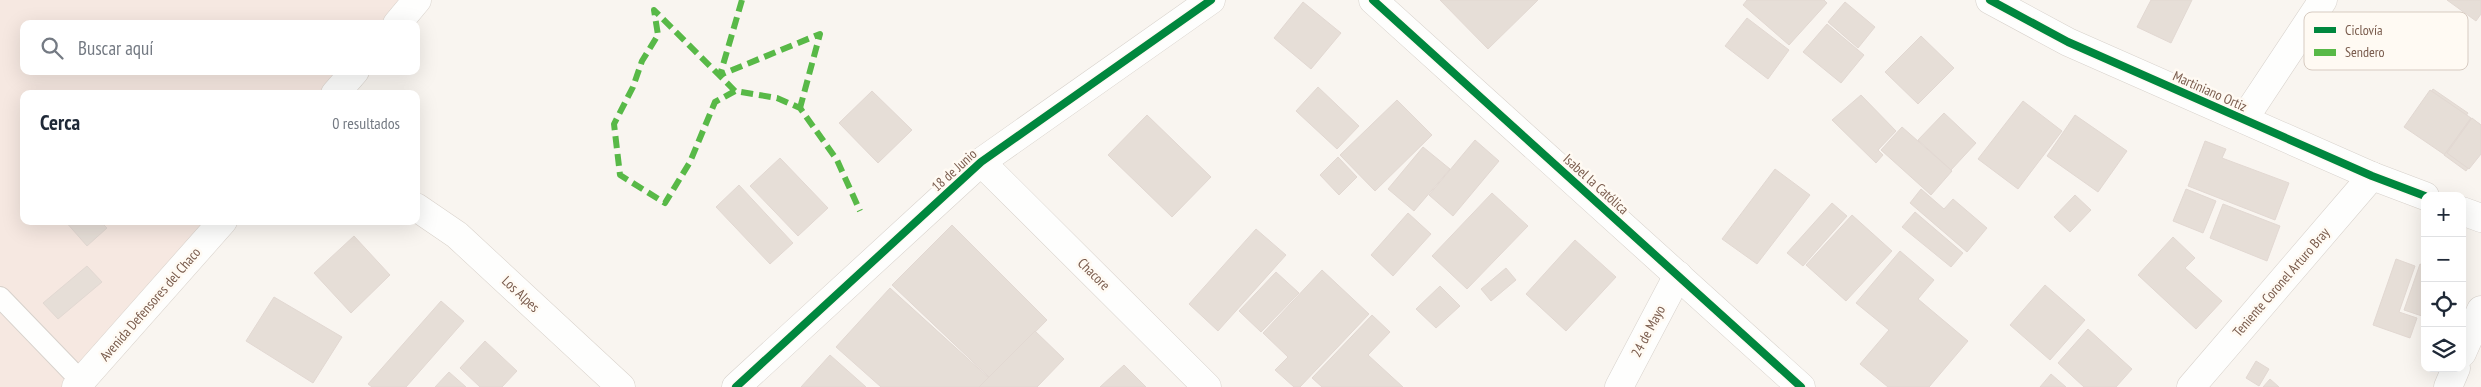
<!DOCTYPE html>
<html lang="es">
<head>
<meta charset="utf-8">
<style>
  body { margin:0; font-family:"PT Sans Narrow",sans-serif; background:#f2f2f3; color:#1f2937 }
  .controls { position:absolute; right:15px; bottom:15px; display:grid; overflow:hidden; border-radius:10px; box-shadow:0 5px 20px #0002 }
  .controls button { width:45px; height:45px; display:grid; place-items:center; padding:0; border:0; border-bottom:1px solid #e0e1e3; background:#fff; color:#1f2937; font:25px sans-serif }
  .list { margin:0; padding:0; list-style:none }
  h2 { display:flex; justify-content:space-between; align-items:center; height:65px; margin:0; padding:0 20px; font-size:21px }
  h2 small { font-size:16px; font-weight:400; color:#747a83 }
  .icon { flex:none; width:28px; height:28px; fill:none; stroke:currentColor; stroke-width:2; stroke-linecap:round; stroke-linejoin:round }
  .map { position:relative; flex:none; width:2481px; height:387px; overflow:hidden }
  .search { position:absolute; background:#fff; box-shadow:0 5px 20px #0002; left:20px; top:20px; width:400px; height:55px; display:flex; align-items:center; gap:12px; box-sizing:border-box; padding:0 18px; border-radius:10px; color:#747a83; font-size:19px }
  .panel { position:absolute; background:#fff; box-shadow:0 5px 20px #0002; left:20px; top:90px; width:400px; height:135px; border-radius:10px }
  .map>svg:first-child { display:block }
  .commercial { fill:#f6e8e1 }
  .building { fill:#e6ded7; stroke:#e2d8d2 }
  .lines { fill:none; stroke-linecap:round; stroke-linejoin:round }
  .lane-casing { stroke:#d7d1cb; stroke-width:22 }
  .street-casing { stroke:#d7d1cb; stroke-width:29 }
  .secondary-casing { stroke:#d9d2cb; stroke-width:29 }
  .lane { stroke:#fefefd; stroke-width:20 }
  .street { stroke:#fefefd; stroke-width:28 }
  .secondary { stroke:#fefefd; stroke-width:28 }
  .quiet { stroke:#58b947; stroke-width:6; stroke-dasharray:12 6; stroke-linecap:butt }
  .cycleway-casing { stroke:#fffaf3; stroke-width:11 }
  .cycleway { stroke:#00873e; stroke-width:8 }
  .labels { text-anchor:middle; stroke-width:5; stroke-linejoin:round; paint-order:stroke }
  .street-label { font-size:14px; fill:#7a5c4d; stroke:#fffaf3 }
  .key { fill:#fffaf3; stroke:#d7cbc1; stroke-width:1 }
  .key-label { font-size:14px; fill:#7a5c4d }
</style>
</head>
<body>
<div class="map">
<svg width="2481" height="387" viewBox="0 0 2481 387">
  <rect width="100%" height="100%" fill="#f9f5f0"/>
  <!-- commercial -->
  <path class="commercial" d="M0 0H426L405 24H24V71H361L341 94H24V221H224L72 387H0Z"/>
  <!-- building -->
  <g class="building">
    <path d="M1440 0H1538L1488 49Z"/>
    <path d="M1747 0H1824L1827 3 1789 45 1743 5Z"/>
    <path d="M2151 0H2192L2171 43 2137 27Z"/>
    <path d="M2447 0H2481V14L2476 21Z"/>
    <path d="M1303 2 1341 33 1311 69 1274 38Z"/>
    <path d="M1845 2 1875 27 1858 48 1828 22Z"/>
    <path d="M1747 18 1789 50 1768 79 1725 46Z"/>
    <path d="M1827 24 1864 55 1841 83 1803 52Z"/>
    <path d="M1921 36 1954 68 1918 104 1885 72Z"/>
    <path d="M1318 87 1359 126 1337 149 1296 111Z"/>
    <path d="M2433 89 2468 113 2441 151 2406 127Z"/>
    <path d="M2430 90 2471 118 2445 155 2404 127Z"/>
    <path d="M872 91 912 130 878 163 839 123Z"/>
    <path d="M1861 95 1896 131 1878 150 1883 155 1876 163 1832 120Z"/>
    <path d="M1397 100 1432 135 1375 191 1340 155Z"/>
    <path d="M2023 101 2062 131 2018 189 1978 159Z"/>
    <path d="M1944 113 1976 143 1951 170 1918 140Z"/>
    <path d="M1147 115 1211 177 1172 217 1108 155Z"/>
    <path d="M2075 115 2127 151 2098 192 2047 156Z"/>
    <path d="M2471 118 2481 125V149L2466 171 2444 155Z"/>
    <path d="M2472 118 2481 125V154L2469 169 2447 153Z"/>
    <path d="M1902 127 1952 171 1931 195 1881 150Z"/>
    <path d="M1475 140 1499 161 1453 216 1429 195Z"/>
    <path d="M2205 141 2226 149 2222 158 2289 183 2275 220 2188 186Z"/>
    <path d="M1423 147 1450 169 1414 211 1388 189Z"/>
    <path d="M1338 157 1357 177 1339 195 1320 175Z"/>
    <path d="M780 158 828 208 798 236 750 186Z"/>
    <path d="M1775 169 1810 195 1757 264 1722 239Z"/>
    <path d="M739 185 793 243 770 264 716 207Z"/>
    <path d="M1921 189 1944 209 1953 199 1987 228 1967 252 1910 203Z"/>
    <path d="M2186 189 2216 201 2203 233 2173 221Z"/>
    <path d="M1492 193 1528 226 1467 289 1432 256Z"/>
    <path d="M2075 195 2091 210 2070 232 2054 217Z"/>
    <path d="M1832 203 1847 216 1803 266 1787 253Z"/>
    <path d="M2223 204 2280 226 2267 261 2210 238Z"/>
    <path d="M1915 212 1963 253 1951 267 1902 227Z"/>
    <path d="M1408 213 1431 234 1393 276 1371 255Z"/>
    <path d="M1852 215 1892 251 1846 301 1806 265Z"/>
    <path d="M65 221H100L107 228 87 246Z"/>
    <path d="M952 225 1047 320 990 378 892 285Z"/>
    <path d="M1256 229 1286 255 1218 331 1189 304Z"/>
    <path d="M354 236 390 275 351 313 314 273Z"/>
    <path d="M2173 237 2195 258 2185 268 2222 301 2196 329 2138 275Z"/>
    <path d="M1575 240 1616 277 1566 331 1526 294Z"/>
    <path d="M1900 251 1934 280 1918 299 1968 341 1929 387H1888L1860 364 1889 330 1856 303Z"/>
    <path d="M2396 259 2415 266 2399 312 2417 318 2410 338 2373 325Z"/>
    <path d="M2420 264 2425 266V317L2404 310Z"/>
    <path d="M87 266 102 282 58 319 43 303Z"/>
    <path d="M1506 268 1516 280 1491 301 1481 289Z"/>
    <path d="M1322 270 1369 314 1300 387H1294L1275 370 1288 357 1263 333Z"/>
    <path d="M1276 272 1299 293 1261 332 1239 311Z"/>
    <path d="M2045 285 2085 320 2050 360 2010 325Z"/>
    <path d="M1440 286 1460 306 1436 328 1416 309Z"/>
    <path d="M890 288 989 378 980 387H881L836 347Z"/>
    <path d="M274 297 342 337 313 383 246 341Z"/>
    <path d="M441 301 464 321 406 387H372L368 384Z"/>
    <path d="M1372 315 1390 332 1368 355 1403 387H1322L1312 378Z"/>
    <path d="M2088 329 2132 369 2116 387H2084L2058 363Z"/>
    <path d="M1035 331 1064 359 1037 387H979Z"/>
    <path d="M485 341 517 371 502 387H480L460 368Z"/>
    <path d="M830 355 866 387H801Z"/>
    <path d="M2256 361 2269 369 2259 386 2246 378Z"/>
    <path d="M1124 365 1146 387H1100Z"/>
    <path d="M449 372 466 387H435Z"/>
    <path d="M2051 374 2066 387H2040Z"/>
    <path d="M2270 379 2279 387H2263Z"/>
  </g>
  <g class="lines">
    <!-- lane casing -->
    <g class="lane-casing">
      <path id="lane" d="M0 297 81 381"/>
    </g>
    <!-- street casing -->
    <g class="street-casing">
      <g id="street">
        <path d="M1373 0 1801 387"/>
        <path d="M1990 0 2068 42 2372 176 2425 196"/>
        <path d="M2244 119 2323 0"/>
        <path d="M981 162 1207 387"/>
        <path d="M2462 211 2481 218"/>
        <path d="M2462 353 2481 310"/>
        <path d="M736 387 981 162 1211 0"/>
        <path d="M1619 387 1678 275"/>
        <path d="M2191 387 2372 176"/>
        <path d="M2448 387 2456 368"/>
      </g>
    </g>
    <!-- secondary casing -->
    <g class="secondary-casing">
      <g id="secondary">
        <path d="M397 24 417 0"/>
        <path d="M335 94 355 71"/>
        <path d="M416 207 457 235 621 387"/>
        <path d="M76 387 223 221"/>
      </g>
    </g>
    <!-- lane -->
    <use href="#lane" class="lane"/>
    <!-- street -->
    <use href="#street" class="street"/>
    <!-- secondary -->
    <use href="#secondary" class="secondary"/>
    <!-- quiet -->
    <g class="quiet">
      <path d="M742 0 720 75 820 34 800 108"/>
      <path d="M735 91 715 102 690 162 665 203 620 175 614 124 633 87 642 61 658 35 654 10 735 91 777 98 800 108 837 160 860 211"/>
    </g>
    <!-- cycleway casing -->
    <g class="cycleway-casing">
      <g id="cycleway">
        <path d="M1373 0 1801 387"/>
        <path d="M1990 0 2068 42 2372 176 2425 196"/>
        <path d="M736 387 981 162 1211 0"/>
      </g>
    </g>
    <!-- cycleway -->
    <use href="#cycleway" class="cycleway"/>
  </g>
  <g class="labels">
    <!-- street labels -->
    <g class="street-label">
      <text transform="translate(2210 91) rotate(24)" y="5">Martiniano Ortiz</text>
      <text transform="translate(954 170) rotate(-42)" y="5">18 de Junio</text>
      <text transform="translate(1596 184) rotate(42)" y="5">Isabel la Católica</text>
      <text transform="translate(1094 274) rotate(45)" y="5">Chacore</text>
      <text transform="translate(2281 282) rotate(-49)" y="5">Teniente Coronel Arturo Bray</text>
      <text transform="translate(521 294) rotate(43)" y="5">Los Alpes</text>
      <text transform="translate(150 304) rotate(-49)" y="5">Avenida Defensores del Chaco</text>
      <text transform="translate(1648 331) rotate(-62)" y="5">24 de Mayo</text>
    </g>
  </g>
  <!-- legend -->
  <rect x="2304" y="12" width="164" height="58" rx="8" class="key"/>
  <rect x="2314" y="27" width="22" height="6" fill="#00873e"/>
  <rect x="2314" y="49" width="22" height="7" fill="#58b947"/>
  <g class="key-label">
    <text x="2345" y="35">Ciclovía</text>
    <text x="2345" y="57">Sendero</text>
  </g>
</svg>
<div class="controls">
<button>+</button>
<button>−</button>
<button><svg class="icon" aria-label="locate" viewBox="0 0 24 24"><circle cx="12" cy="12" r="6"/><path d="M12 2v4M12 18v4M2 12h4M18 12h4"/></svg></button>
<button><svg class="icon" aria-label="layers" viewBox="0 0 24 24"><path d="M12 4l9 5-9 5-9-5zM3 14l9 5 9-5"/></svg></button>
</div>
<div class="search"><svg class="icon" aria-label="search" viewBox="0 0 24 24"><circle cx="10" cy="10" r="6"/><path d="M15 15l6 6"/></svg>Buscar aquí</div>
<section class="panel">
<h2>Cerca<small>0 resultados</small></h2>
<ul class="list">
</ul>
</section>
</div>
</body>
</html>
